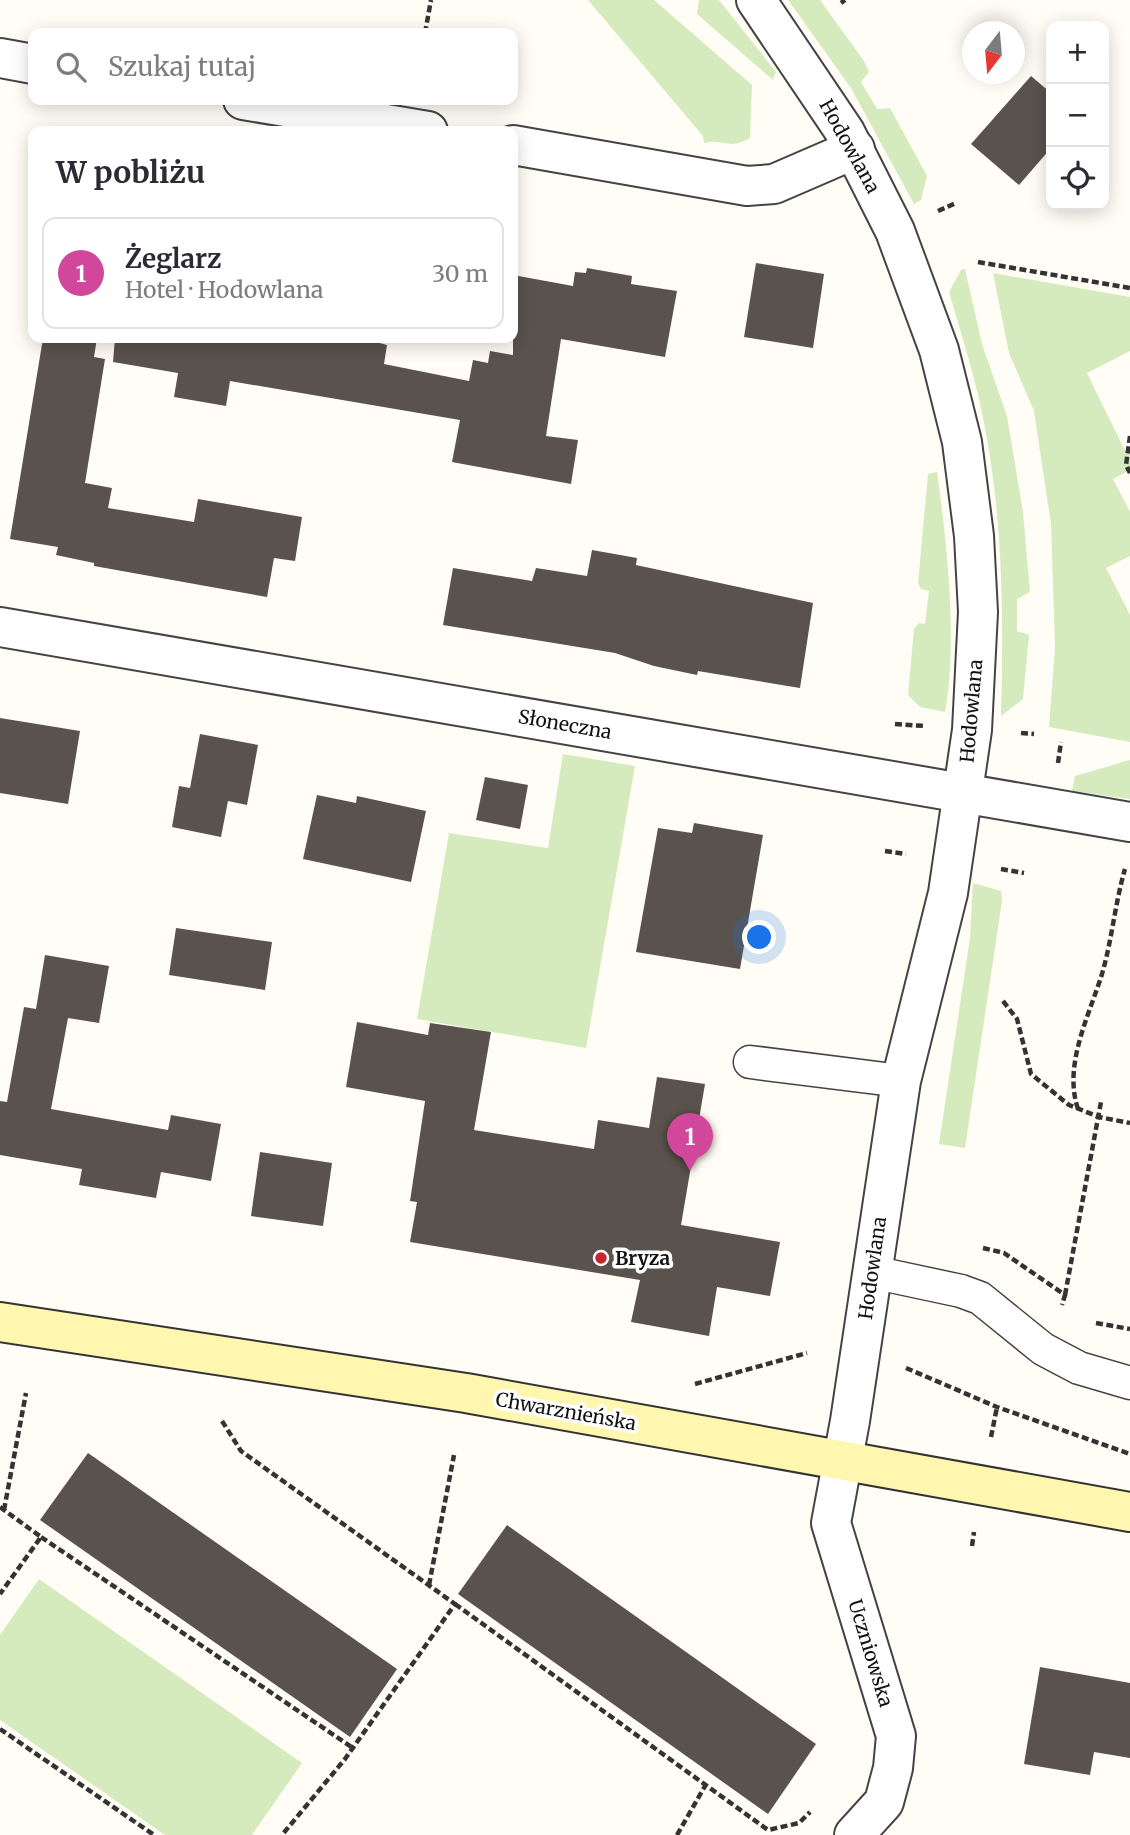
<!DOCTYPE html>
<html lang="pl">
<head>
<meta charset="utf-8">
<style>
  body { margin:0; font-family:Merriweather,serif; background:#f7f7f7; color:#2b2b33 }
  .controls { position:absolute; right:21px; top:21px; display:grid; overflow:hidden; border-radius:14px; box-shadow:0 4px 18px #0003 }
  .controls button { width:63px; height:63px; display:grid; place-items:center; padding:0; border:0; border-bottom:2px solid #e1e1e2; background:#fff; color:#2b2b33; font:35px sans-serif }
  .compass { position:absolute; left:962px; top:21px; width:63px; height:63px; border-radius:50%; background:#fff; box-shadow:0 4px 18px #0003; rotate:196deg }
  .you { position:absolute; left:760px; top:938px; width:24px; height:24px; margin:-18px; border:5px solid #fff; border-radius:50%; background:#1a73e8; box-shadow:0 0 0 10px #1a73e833 }
  .badge { display:grid; place-items:center; width:46px; height:46px; border-radius:50%; background:#c4262e; color:#fff; font-size:23px; font-weight:700 }
  .pin { position:absolute; translate:-50% -58px; filter:drop-shadow(0 2px 4px #0008) }
  .pin::after { content:''; position:absolute; top:37px; width:24px; height:21px; background:inherit; clip-path:polygon(0 0,100% 0,50% 100%) }
  .list { margin:0; padding:0; list-style:none }
  h2 { display:flex; justify-content:space-between; align-items:center; height:91px; margin:0; padding:0 28px; font-size:30px }
  h2 small { font-size:23px; font-weight:400; color:#7c7c81 }
  .list li { display:grid; grid-template-columns:46px 1fr auto; gap:21px; align-items:center; box-sizing:border-box; height:112px; margin:0 14px 14px; padding:0 14px; border:2px solid #e1e1e2; border-radius:14px }
  .list b { display:block; font-size:26px; white-space:nowrap }
  .list p { margin:0; font-size:23px; white-space:nowrap; color:#7c7c81 }
  .list em { font-size:23px; font-style:normal; color:#7c7c81 }
  .icon { flex:none; width:38px; height:38px; fill:none; stroke:currentColor; stroke-width:2; stroke-linecap:round; stroke-linejoin:round }
  .map { position:relative; flex:none; width:1130px; height:1835px; overflow:hidden }
  .search { position:absolute; background:#fff; box-shadow:0 4px 18px #0003; left:28px; top:28px; width:490px; height:77px; display:flex; align-items:center; gap:18px; box-sizing:border-box; padding:0 24px; border-radius:14px; color:#7c7c81; font-size:26px }
  .panel { position:absolute; background:#fff; box-shadow:0 4px 18px #0003; left:28px; top:126px; width:490px; height:217px; border-radius:14px }
  .map>svg:first-child { display:block }
  .green { fill:#d5ebbd }
  .building { fill:#5a524d }
  .lines { fill:none; stroke-linecap:round; stroke-linejoin:round }
  .lane-casing { stroke:#444; stroke-width:35 }
  .street-casing { stroke:#444; stroke-width:42 }
  .secondary-casing { stroke:#333; stroke-width:42 }
  .path { stroke:#333; stroke-width:4.5; stroke-dasharray:7 3.5; stroke-linecap:butt }
  .lane { stroke:#fff; stroke-width:32 }
  .street { stroke:#fff; stroke-width:38 }
  .secondary { stroke:#fff6b0; stroke-width:38 }
  .poi-dot { fill:#c4262e; stroke:#fff; stroke-width:2.5 }
  .labels { text-anchor:middle; stroke-width:7; stroke-linejoin:round; paint-order:stroke }
  .street-label { font-size:19px; fill:#111; stroke:#fff }
  .poi-label { font-size:19px; font-weight:bold; fill:#111; stroke:#fff; text-anchor:start }
</style>
</head>
<body>
<div class="map">
<svg width="1130" height="1835" viewBox="0 0 1130 1835">
  <rect width="100%" height="100%" fill="#fffdf5"/>
  <!-- green -->
  <g class="green">
    <path d="M588 0H654L752 85 750 138C727 151 724 138 704 143L703 136Z"/>
    <path d="M699 0H719L776 72 773 80 697 14Z"/>
    <path d="M788 0H820L864 61 869 72 861 82 877 109 890 108 927 176 921 200 914 204 851 88Z"/>
    <path d="M965 269 982 344 1007 416 1023 512 1030 592 1017 599V631L1029 635 1023 699 1001 716C1004 609 1003 500 978 395 970 361 959 326 949 292L961 270Z"/>
    <path d="M993 273 1130 297V351L1087 373 1126 453 1130 451V470L1113 479 1130 512V556L1106 568 1130 615V742L1049 727 1055 647 1051 524 1034 411 1009 353Z"/>
    <path d="M937 472C947 544 958 640 945 712L920 707 908 695 914 629 919 623 925 624 929 591 921 589 918 583 928 474Z"/>
    <path d="M563 754 635 766 586 1048 417 1019 449 833 548 848Z"/>
    <path d="M1130 760V799L1072 791 1075 776Z"/>
    <path d="M973 883 1001 891 1002 901 965 1148 939 1144 970 938Z"/>
    <path d="M39 1579 302 1763 252 1835H165L0 1720V1635Z"/>
  </g>
  <!-- building -->
  <g class="building">
    <path d="M1031 76 1051 93V148L1019 185 971 144Z"/>
    <path d="M756 263 824 274 813 348 744 337Z"/>
    <path d="M587 268 632 276 631 284 677 291 665 357 561 339 546 436 578 440 571 484 452 462 460 420 230 381 226 406 174 397 178 373 113 362 115 338H362L387 345 384 364 469 381 473 360 488 363 490 351 513 355V275L573 286 575 272 586 273Z"/>
    <path d="M43 338H97L94 357 105 359 85 483 112 488 108 508 194 522 198 499 302 517 295 561 274 558 267 597 94 566V563L56 555 58 547 10 539Z"/>
    <path d="M592 550 637 558 636 565 813 603 800 688 698 671 697 675 654 666 615 653 443 625 453 568 532 581 536 568 587 576Z"/>
    <path d="M0 718 80 731 68 804 0 793Z"/>
    <path d="M200 734 258 745 247 805 228 801 221 837 172 827 179 786 190 788Z"/>
    <path d="M485 777 528 785 520 829 476 820Z"/>
    <path d="M317 795 356 803 357 796 426 811 411 882 303 859Z"/>
    <path d="M694 823 763 835 740 969 636 952 658 828 692 833Z"/>
    <path d="M176 928 272 942 265 990 169 975Z"/>
    <path d="M45 955 109 966 99 1023 68 1018 51 1109 168 1130 171 1115 221 1124 211 1181 161 1172 156 1198 79 1185 82 1169 0 1155V1101L7 1102 24 1007 36 1009Z"/>
    <path d="M357 1022 428 1035 430 1023 491 1032 474 1130 594 1149 598 1120 649 1128 657 1077 705 1084 681 1225 780 1242 770 1296 717 1287 709 1336 631 1322 640 1280 410 1242 417 1202 410 1201 425 1101 346 1087Z"/>
    <path d="M260 1152 332 1163 323 1226 251 1216Z"/>
    <path d="M88 1453 397 1669 350 1737 40 1520Z"/>
    <path d="M507 1525 816 1744 768 1814 458 1594Z"/>
    <path d="M1040 1667 1130 1683V1758L1094 1752 1090 1775 1024 1764Z"/>
  </g>
  <g class="lines">
    <!-- lane casing -->
    <g class="lane-casing">
      <g id="lane">
        <path d="M750 1062 901 1081"/>
        <path d="M872 1272 961 1291 980 1298 1043 1349 1079 1368 1130 1383"/>
      </g>
    </g>
    <!-- street casing -->
    <g class="street-casing">
      <g id="street">
        <path d="M756 0 845 132 895 231 939 350 962 442 974 536 978 612 972 730 948 893 901 1081 850 1421 831 1523 896 1736 893 1768 884 1802 854 1835"/>
        <path d="M0 58 33 64"/>
        <path d="M243 100 428 131"/>
        <path d="M513 145 747 186 774 184 855 149"/>
        <path d="M0 627 1130 822"/>
      </g>
    </g>
    <!-- secondary casing -->
    <g class="secondary-casing">
      <path id="secondary" d="M0 1322 466 1393 1130 1512"/>
    </g>
    <!-- path -->
    <g class="path">
      <path d="M841 3 845 0"/>
      <path d="M425 33 431 0"/>
      <path d="M938 211 956 203"/>
      <path d="M978 262 1130 288"/>
      <path d="M1130 436 1126 465 1130 473"/>
      <path d="M895 724 925 726"/>
      <path d="M1021 733 1034 734"/>
      <path d="M1058 763 1061 742"/>
      <path d="M885 851 906 854"/>
      <path d="M1001 869 1024 873"/>
      <path d="M1003 1001 1017 1019 1031 1074 1069 1105 1099 1117 1130 1123"/>
      <path d="M1078 1109C1063 1065 1089 1016 1102 974 1112 940 1115 903 1125 869"/>
      <path d="M983 1248 1004 1253 1065 1295 1062 1305"/>
      <path d="M1065 1295 1101 1102"/>
      <path d="M1096 1323 1130 1329"/>
      <path d="M906 1368 997 1407 1130 1454"/>
      <path d="M695 1384 807 1353"/>
      <path d="M222 1421 241 1451 455 1604 345 1759 282 1835"/>
      <path d="M991 1437 997 1407"/>
      <path d="M0 1507 41 1537 0 1594"/>
      <path d="M4 1510 26 1393"/>
      <path d="M41 1537 353 1748"/>
      <path d="M972 1546 974 1532"/>
      <path d="M429 1585 454 1455"/>
      <path d="M455 1604 768 1830 799 1823 810 1812"/>
      <path d="M0 1729 154 1835"/>
      <path d="M677 1835 705 1786"/>
    </g>
    <!-- lane -->
    <use href="#lane" class="lane"/>
    <!-- street -->
    <use href="#street" class="street"/>
    <!-- secondary -->
    <use href="#secondary" class="secondary"/>
  </g>
  <!-- markers -->
  <circle class="poi-dot" cx="601" cy="1258" r="7"/>
  <g class="labels">
    <!-- street labels -->
    <g class="street-label">
      <text transform="translate(850 146) rotate(61)" y="7">Hodowlana</text>
      <text transform="translate(971 711) rotate(-85)" y="7">Hodowlana</text>
      <text transform="translate(565 724) rotate(10)" y="7">Słoneczna</text>
      <text transform="translate(872 1268) rotate(-82)" y="7">Hodowlana</text>
      <text transform="translate(566 1411) rotate(10)" y="7">Chwarznieńska</text>
      <text transform="translate(871 1653) rotate(73)" y="7">Uczniowska</text>
    </g>
    <!-- poi labels -->
    <g class="poi-label">
      <text x="615" y="1265">Bryza</text>
    </g>
  </g>
</svg>
<div class="controls">
<button>+</button>
<button>−</button>
<button><svg class="icon" aria-label="locate" viewBox="0 0 24 24"><circle cx="12" cy="12" r="6"/><path d="M12 2v4M12 18v4M2 12h4M18 12h4"/></svg></button>
</div>
<svg class="compass" viewBox="-18 -18 36 36"><path d="M0-13l5 13h-10z" fill="#e53935"/><path d="M0 13l5-13h-10z" fill="#7c7c81"/></svg>
<div class="you"></div>
<div class="pin badge" style="left:690px;top:1171px;background:#d1479c">1</div>
<div class="search"><svg class="icon" aria-label="search" viewBox="0 0 24 24"><circle cx="10" cy="10" r="6"/><path d="M15 15l6 6"/></svg>Szukaj tutaj</div>
<section class="panel">
<h2>W pobliżu<small></small></h2>
<ul class="list">
<li><span class="badge" style="background:#d1479c">1</span><div><b>Żeglarz</b><p>Hotel · Hodowlana</p></div><em>30 m</em></li>
</ul>
</section>
</div>
</body>
</html>
